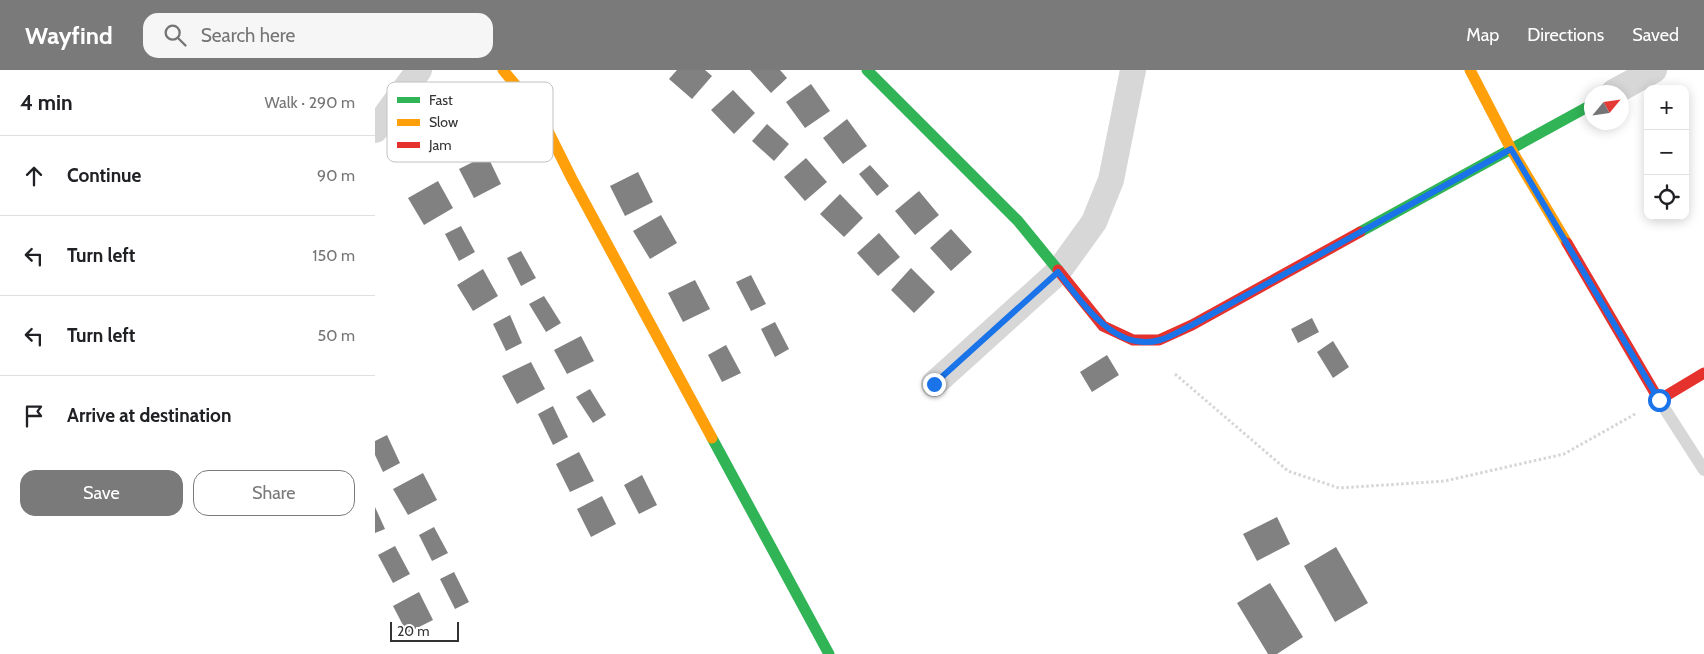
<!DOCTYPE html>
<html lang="en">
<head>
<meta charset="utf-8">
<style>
  body { margin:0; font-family:Cabin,sans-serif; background:#f6f6f6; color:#202124 }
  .controls { position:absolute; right:15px; top:15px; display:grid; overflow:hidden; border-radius:10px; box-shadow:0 2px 12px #0003 }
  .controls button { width:45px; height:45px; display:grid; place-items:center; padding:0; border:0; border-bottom:1px solid #e0e0e0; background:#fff; color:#202124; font:25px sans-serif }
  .compass { position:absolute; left:1209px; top:15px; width:45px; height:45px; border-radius:50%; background:#fff; box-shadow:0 2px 12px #0003; rotate:61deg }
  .scale { position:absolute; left:15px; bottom:12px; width:69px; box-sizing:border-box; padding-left:5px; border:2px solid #333; border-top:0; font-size:14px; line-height:18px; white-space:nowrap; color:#333; -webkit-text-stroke:4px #fff; paint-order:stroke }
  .stop { position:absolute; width:15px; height:15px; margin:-11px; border:4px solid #1a73e8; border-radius:50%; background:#fff }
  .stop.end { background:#1a73e8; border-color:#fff; box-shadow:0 1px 5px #0008 }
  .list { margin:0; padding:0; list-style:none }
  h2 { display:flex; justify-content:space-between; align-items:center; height:65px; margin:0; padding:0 20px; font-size:21px }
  h2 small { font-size:16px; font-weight:400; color:#757577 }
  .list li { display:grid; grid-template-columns:32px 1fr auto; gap:15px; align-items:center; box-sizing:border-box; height:80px; padding:0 20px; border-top:1px solid #e0e0e0 }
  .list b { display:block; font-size:19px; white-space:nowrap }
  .list em { font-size:16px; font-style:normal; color:#757577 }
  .actions { display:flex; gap:10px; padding:15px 20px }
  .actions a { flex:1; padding:11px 0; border:1px solid #7a7a7a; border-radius:15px; text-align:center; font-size:18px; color:#7a7a7a }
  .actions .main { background:#7a7a7a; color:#fff }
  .icon { flex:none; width:28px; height:28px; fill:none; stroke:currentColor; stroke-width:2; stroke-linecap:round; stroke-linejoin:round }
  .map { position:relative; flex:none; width:1329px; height:584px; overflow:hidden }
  header { display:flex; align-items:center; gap:30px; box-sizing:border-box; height:70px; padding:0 25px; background:#7a7a7a; color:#fff }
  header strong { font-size:24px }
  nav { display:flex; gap:28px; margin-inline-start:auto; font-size:18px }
  .search { width:350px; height:45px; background:#f6f6f6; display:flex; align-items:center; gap:12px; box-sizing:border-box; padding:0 18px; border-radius:15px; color:#757577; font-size:19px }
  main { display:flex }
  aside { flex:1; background:#fff }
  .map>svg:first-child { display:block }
  .building { fill:#818181 }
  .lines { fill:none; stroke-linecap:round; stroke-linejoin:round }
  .path { stroke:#d6d6d6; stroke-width:3; stroke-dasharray:2.5 2.5; stroke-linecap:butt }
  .lane { stroke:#d7d7d7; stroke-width:12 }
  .street { stroke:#d7d7d7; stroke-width:26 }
  .fast { stroke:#30b455; stroke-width:11 }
  .slow { stroke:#ff9f0a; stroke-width:11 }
  .jam { stroke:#e5322d; stroke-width:11 }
  .route { stroke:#1a73e8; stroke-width:6 }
  .key { fill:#fff; stroke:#c2c2c2; stroke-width:1 }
  .key-label { font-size:14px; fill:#333 }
</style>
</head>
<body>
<header>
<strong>Wayfind</strong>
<div class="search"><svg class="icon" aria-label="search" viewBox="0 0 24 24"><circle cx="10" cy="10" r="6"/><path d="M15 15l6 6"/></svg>Search here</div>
<nav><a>Map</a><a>Directions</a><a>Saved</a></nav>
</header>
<main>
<aside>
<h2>4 min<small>Walk · 290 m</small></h2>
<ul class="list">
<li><svg class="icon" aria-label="ahead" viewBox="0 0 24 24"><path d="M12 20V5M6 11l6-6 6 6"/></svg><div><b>Continue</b></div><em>90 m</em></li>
<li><svg class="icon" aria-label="left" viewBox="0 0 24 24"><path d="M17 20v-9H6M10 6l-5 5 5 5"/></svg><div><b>Turn left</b></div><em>150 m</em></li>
<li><svg class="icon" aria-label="left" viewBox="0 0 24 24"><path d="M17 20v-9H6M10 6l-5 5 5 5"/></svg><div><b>Turn left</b></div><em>50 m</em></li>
<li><svg class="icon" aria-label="arrive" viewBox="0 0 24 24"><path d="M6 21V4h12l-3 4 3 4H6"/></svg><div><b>Arrive at destination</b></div></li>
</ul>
<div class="actions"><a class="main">Save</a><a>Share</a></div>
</aside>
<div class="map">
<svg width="1329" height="584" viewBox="0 0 1329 584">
  <rect width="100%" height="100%" fill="#fff"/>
  <!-- building -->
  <g class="building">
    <path d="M302 0H330L337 6 317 29 294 9Z"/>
    <path d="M375 0H405L412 8 396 23Z"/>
    <path d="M436 14 455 41 430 58 411 32Z"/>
    <path d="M358 20 380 43 359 64 336 40Z"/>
    <path d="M472 49 492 76 468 94 448 68Z"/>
    <path d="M392 54 414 74 399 91 377 71Z"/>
    <path d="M112 85 126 114 99 128 84 99Z"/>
    <path d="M431 88 452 112 430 131 409 107Z"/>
    <path d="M495 95 514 116 502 126 484 104Z"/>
    <path d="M263 102 278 132 250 146 235 116Z"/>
    <path d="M63 111 78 138 49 155 33 128Z"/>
    <path d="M544 121 564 145 540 165 520 141Z"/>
    <path d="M465 124 488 148 469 167 445 144Z"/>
    <path d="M286 145 302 173 275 189 258 161Z"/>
    <path d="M86 156 100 182 84 191 70 164Z"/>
    <path d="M576 159 597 182 576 201 555 178Z"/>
    <path d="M504 163 525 187 503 206 482 183Z"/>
    <path d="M146 181 161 208 146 216 132 188Z"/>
    <path d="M536 198 560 222 539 243 516 220Z"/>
    <path d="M108 199 123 226 98 241 82 215Z"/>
    <path d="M376 205 391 234 376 241 361 212Z"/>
    <path d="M320 210 335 239 308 252 293 223Z"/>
    <path d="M169 226 186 253 171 262 154 234Z"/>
    <path d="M135 245 147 273 131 281 118 254Z"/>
    <path d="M937 248 944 262 923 273 916 259Z"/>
    <path d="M400 252 414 279 400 287 386 259Z"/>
    <path d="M206 266 219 291 192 304 179 280Z"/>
    <path d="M958 271 974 297 958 308 942 282Z"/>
    <path d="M351 275 366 303 347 312 333 285Z"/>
    <path d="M732 285 744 305 717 322 705 302Z"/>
    <path d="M156 292 170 319 142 334 127 306Z"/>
    <path d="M215 319 231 345 218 353 201 327Z"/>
    <path d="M178 336 193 367 178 375 163 344Z"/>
    <path d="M12 365 25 393 8 402 0 385V371Z"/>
    <path d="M204 382 219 411 195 422 181 394Z"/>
    <path d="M48 403 62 430 33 445 18 419Z"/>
    <path d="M267 405 282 435 264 444 249 415Z"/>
    <path d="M227 426 241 454 216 467 202 439Z"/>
    <path d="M0 437 10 459 0 463Z"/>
    <path d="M902 447 915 474 882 491 868 464Z"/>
    <path d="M59 457 73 483 57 491 44 465Z"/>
    <path d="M20 476 35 504 18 513 3 485Z"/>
    <path d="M961 477 993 533 960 552 929 496Z"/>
    <path d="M79 502 94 532 80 539 65 509Z"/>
    <path d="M895 513 928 567 902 584H893L862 533Z"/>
    <path d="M44 522 58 550 32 563 18 536Z"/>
  </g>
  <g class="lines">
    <!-- path -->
    <path class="path" d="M800 304 913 401 964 418 1070 411 1189 384 1262 343"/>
    <!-- lane -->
    <path class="lane" d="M1284 330 1329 400"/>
    <!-- street -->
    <g class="street">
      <path d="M1239 22 1279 0"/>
      <path d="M0 60 44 0"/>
      <path d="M559 314 683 202 719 152 736 110 758 0"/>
    </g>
    <!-- fast -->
    <g class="fast">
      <path d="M492 0 643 151 683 200"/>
      <path d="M985 162 1216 35"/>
      <path d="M337 368 454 584"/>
    </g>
    <!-- slow -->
    <g class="slow">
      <path d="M128 0 164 43 197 109 337 368"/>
      <path d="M1095 0 1136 79 1192 173"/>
    </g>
    <!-- jam -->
    <g class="jam">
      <path d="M1192 173 1284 330 1329 303"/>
      <path d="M683 200 728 256 758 270H784L817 255 985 162"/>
    </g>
  </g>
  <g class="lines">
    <!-- route -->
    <path class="route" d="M559 314 683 202C707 232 739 283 785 270 796 267 806 260 817 255L1136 79 1284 330"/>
  </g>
  <!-- legend -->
  <rect x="12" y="12" width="166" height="80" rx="8" class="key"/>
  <rect x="22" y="27" width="23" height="6" fill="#30b455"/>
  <rect x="22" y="49" width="23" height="7" fill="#ff9f0a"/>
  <rect x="22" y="72" width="23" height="6" fill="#e5322d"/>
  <g class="key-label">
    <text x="54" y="35">Fast</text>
    <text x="54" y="57">Slow</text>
    <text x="54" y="80">Jam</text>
  </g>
</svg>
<div class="controls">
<button>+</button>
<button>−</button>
<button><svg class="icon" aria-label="locate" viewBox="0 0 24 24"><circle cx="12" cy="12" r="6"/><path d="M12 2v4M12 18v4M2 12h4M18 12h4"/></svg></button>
</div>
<svg class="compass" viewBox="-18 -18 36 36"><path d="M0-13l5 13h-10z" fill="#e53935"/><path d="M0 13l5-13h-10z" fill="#757577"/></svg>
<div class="scale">20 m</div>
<div class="stop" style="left:1284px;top:330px"></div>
<div class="stop end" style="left:559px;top:314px"></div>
</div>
</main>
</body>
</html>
